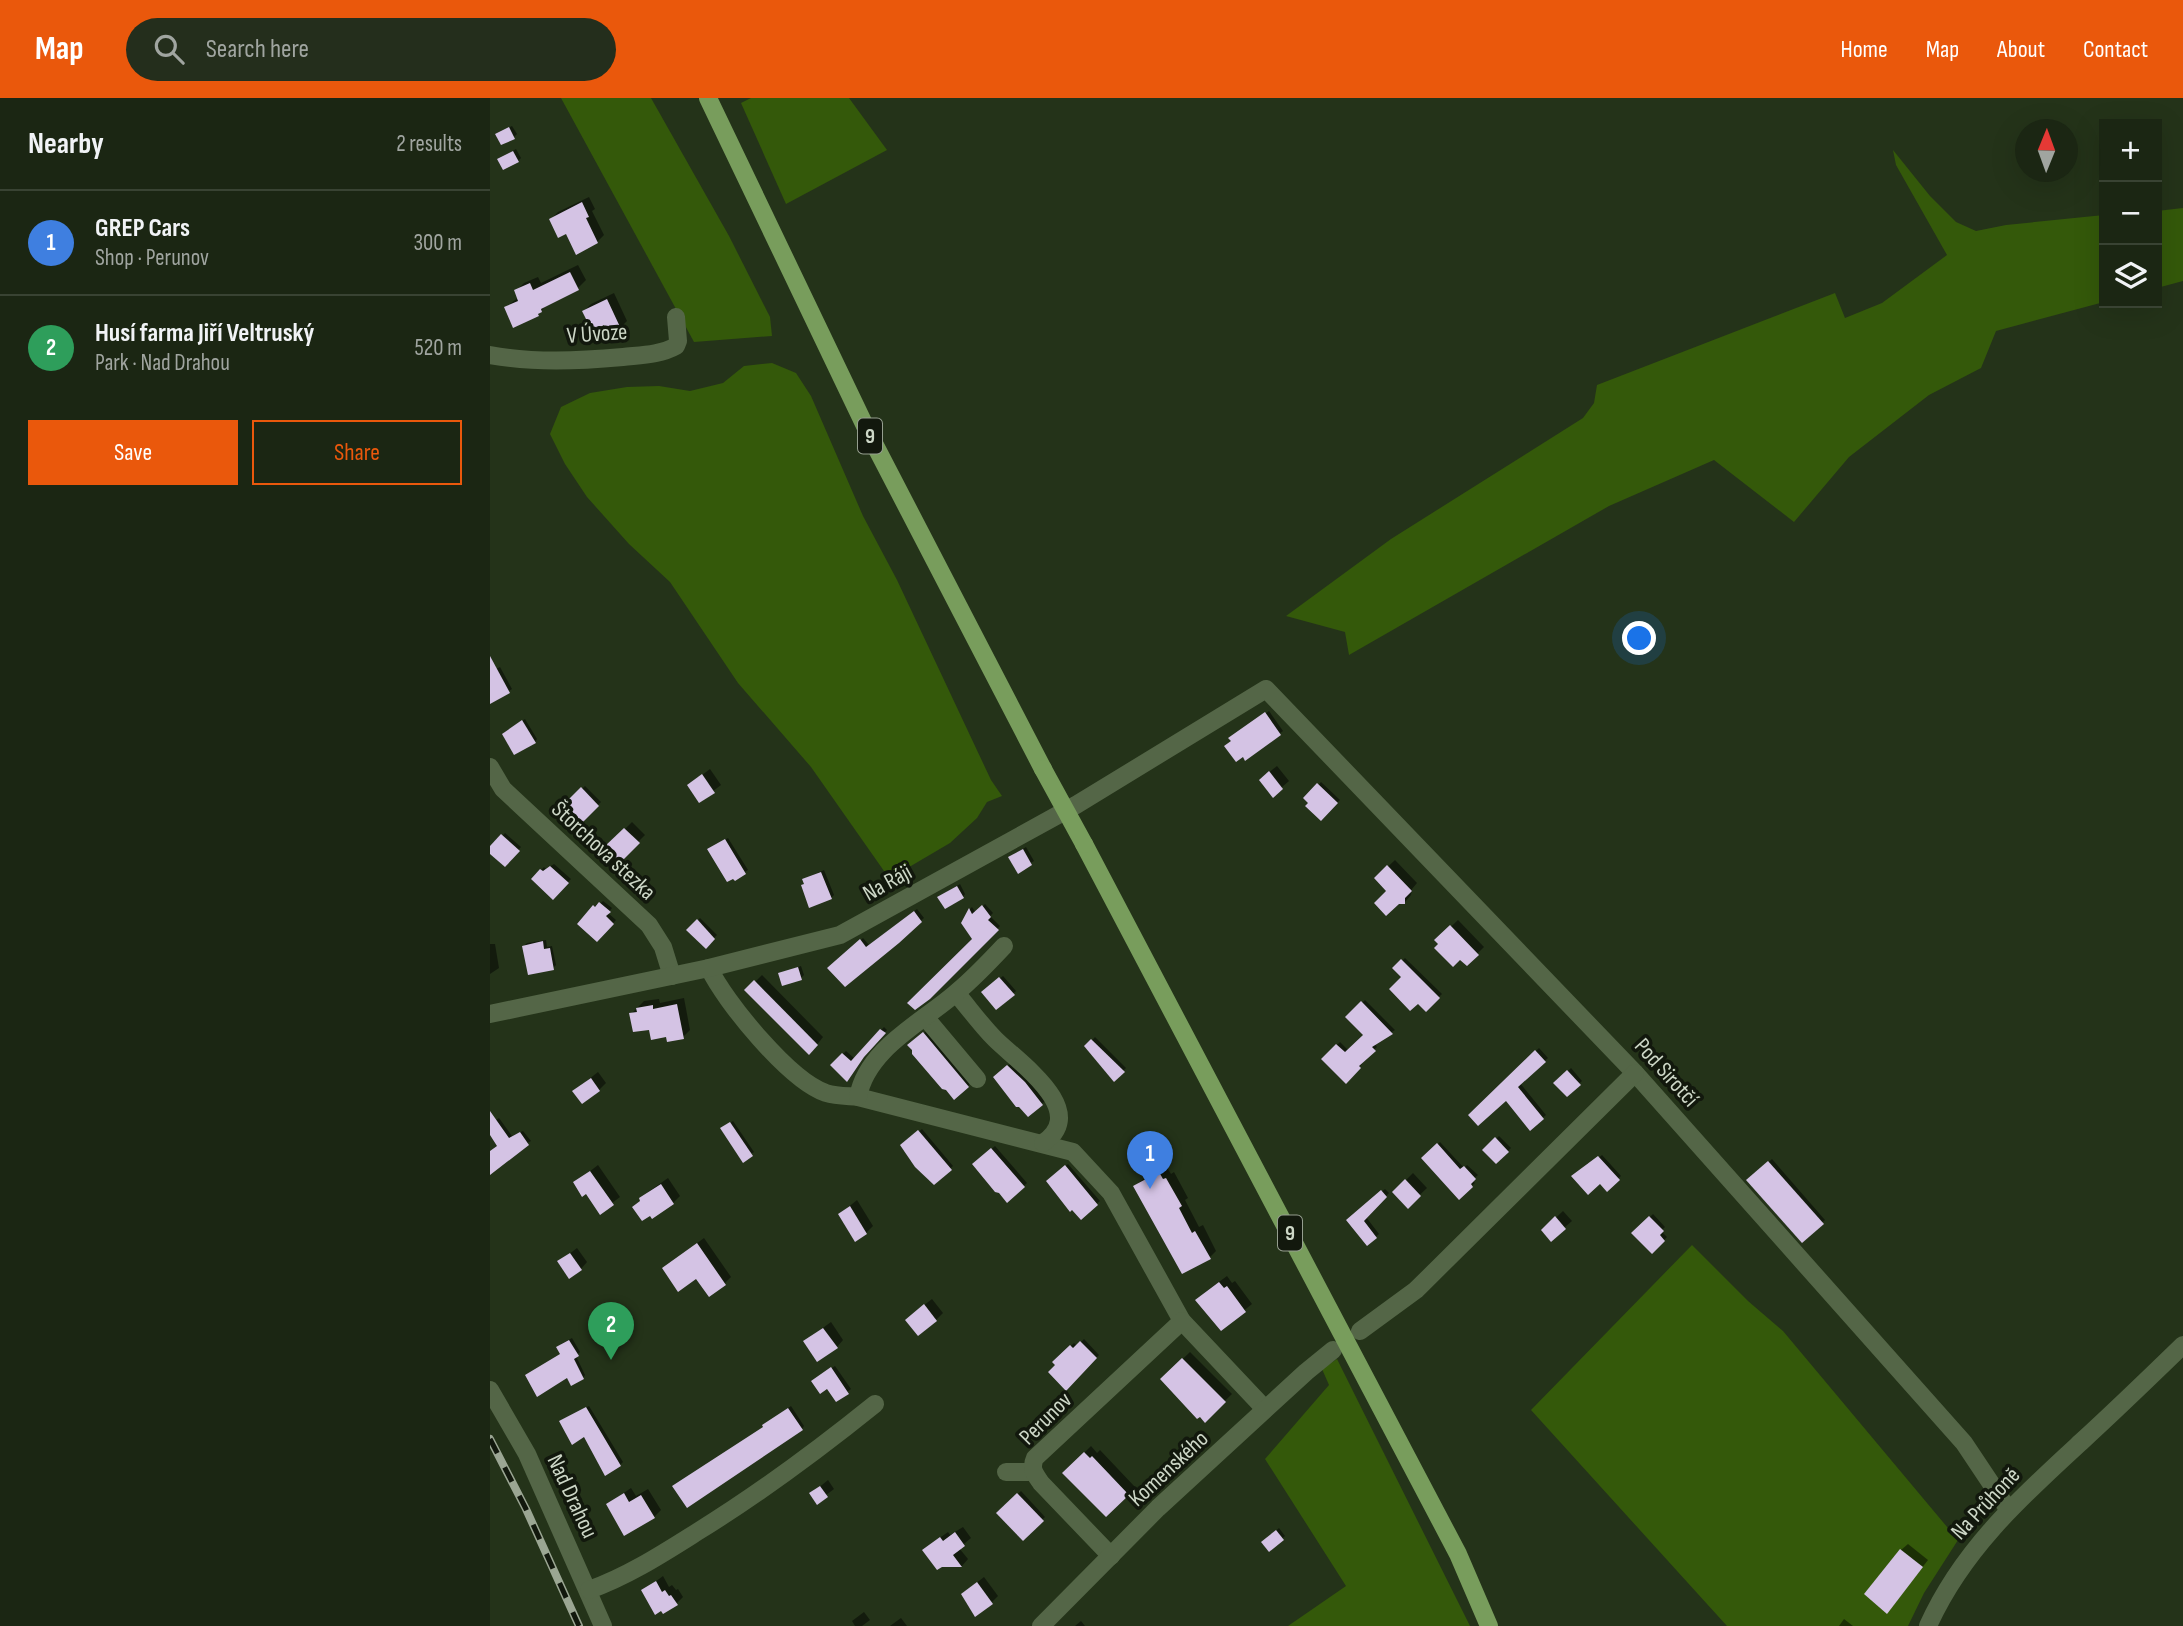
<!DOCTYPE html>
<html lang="en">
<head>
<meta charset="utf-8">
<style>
  body { margin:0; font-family:"Sofia Sans Condensed",sans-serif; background:#242e1c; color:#f1f3f6 }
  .controls { position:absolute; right:21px; top:21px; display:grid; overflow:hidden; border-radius:0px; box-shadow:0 7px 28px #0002 }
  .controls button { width:63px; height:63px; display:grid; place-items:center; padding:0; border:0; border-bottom:2px solid #394333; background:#1b2613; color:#f1f3f6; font:35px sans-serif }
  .compass { position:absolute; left:1525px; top:21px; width:63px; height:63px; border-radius:50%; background:#1b2613; box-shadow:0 7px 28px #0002; rotate:1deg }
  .you { position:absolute; left:1150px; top:541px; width:24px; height:24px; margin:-18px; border:5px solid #fff; border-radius:50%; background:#1a73e8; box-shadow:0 0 0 10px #1a73e833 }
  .badge { display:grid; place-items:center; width:46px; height:46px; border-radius:50%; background:#ea580c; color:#fff; font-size:23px; font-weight:700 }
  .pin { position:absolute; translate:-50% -58px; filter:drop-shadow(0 2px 4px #0008) }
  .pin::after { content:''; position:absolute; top:37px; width:24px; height:21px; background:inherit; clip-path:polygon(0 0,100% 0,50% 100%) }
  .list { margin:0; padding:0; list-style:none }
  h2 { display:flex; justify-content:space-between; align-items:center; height:91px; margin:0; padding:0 28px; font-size:30px }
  h2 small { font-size:23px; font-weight:400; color:#a0a5a0 }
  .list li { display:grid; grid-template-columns:46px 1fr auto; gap:21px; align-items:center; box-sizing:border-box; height:105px; padding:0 28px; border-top:2px solid #394333 }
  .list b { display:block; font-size:26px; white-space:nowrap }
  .list p { margin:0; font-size:23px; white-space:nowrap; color:#a0a5a0 }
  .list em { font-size:23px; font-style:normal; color:#a0a5a0 }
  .actions { display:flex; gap:14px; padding:21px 28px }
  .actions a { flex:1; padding:16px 0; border:2px solid #ea580c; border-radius:0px; text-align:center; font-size:24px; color:#ea580c }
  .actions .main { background:#ea580c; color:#fff }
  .icon { flex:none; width:38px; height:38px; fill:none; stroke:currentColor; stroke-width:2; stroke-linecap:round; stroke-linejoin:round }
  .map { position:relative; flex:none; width:1693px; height:1528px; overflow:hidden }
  header { display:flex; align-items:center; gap:42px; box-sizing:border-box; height:98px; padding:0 35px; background:#ea580c; color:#fff }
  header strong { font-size:33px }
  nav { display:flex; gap:38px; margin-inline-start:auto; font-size:24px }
  .search { width:490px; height:63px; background:#242e1c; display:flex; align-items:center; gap:18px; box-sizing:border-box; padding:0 24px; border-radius:38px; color:#a0a5a0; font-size:26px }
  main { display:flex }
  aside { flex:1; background:#1b2613 }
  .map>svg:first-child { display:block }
  .green { fill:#34590a }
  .shadow { fill:#0007 }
  .building { fill:#d4c3e4 }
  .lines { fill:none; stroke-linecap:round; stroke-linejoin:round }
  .street { stroke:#546647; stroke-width:18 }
  .primary { stroke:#789d5c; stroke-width:18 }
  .rail-casing { stroke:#9ba693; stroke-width:8 }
  .rail { stroke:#12180d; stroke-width:5; stroke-dasharray:16; stroke-linecap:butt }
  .primary-bridge { stroke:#789d5c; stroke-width:18 }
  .labels { text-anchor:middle; stroke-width:7; stroke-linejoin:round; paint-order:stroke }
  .shield { fill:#12180d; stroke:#959e8f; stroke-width:2 }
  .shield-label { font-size:21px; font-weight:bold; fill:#cdd7c7 }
  .street-label { font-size:23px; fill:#cdd7c7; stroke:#12180d }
</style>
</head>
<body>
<header>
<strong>Map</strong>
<div class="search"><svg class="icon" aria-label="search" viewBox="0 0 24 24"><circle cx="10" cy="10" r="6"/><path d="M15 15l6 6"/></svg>Search here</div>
<nav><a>Home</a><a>Map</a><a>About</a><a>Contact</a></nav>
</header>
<main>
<aside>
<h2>Nearby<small>2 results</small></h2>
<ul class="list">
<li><span class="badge" style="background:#3f7fe0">1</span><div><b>GREP Cars</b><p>Shop · Perunov</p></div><em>300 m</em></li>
<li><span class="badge" style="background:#2e9e5b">2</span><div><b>Husí farma Jiří Veltruský</b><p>Park · Nad Drahou</p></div><em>520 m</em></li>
</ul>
<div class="actions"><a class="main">Save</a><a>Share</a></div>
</aside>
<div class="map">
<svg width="1693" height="1528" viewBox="0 0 1693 1528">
  <rect width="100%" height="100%" fill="#243319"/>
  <!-- green -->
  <g class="green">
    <path d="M71 0H161L239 138 280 219 282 238 204 244Z"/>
    <path d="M261 0H359L397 52 296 106 251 5Z"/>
    <path d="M1403 52 1440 98 1466 124 1486 133 1516 127 1614 117V204L1506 233 1491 270 1439 297 1359 359 1304 424 1224 362 1119 408 859 557 855 534 796 518 901 441 1093 320 1104 305 1107 287 1345 195 1355 220 1392 205 1457 157 1406 67Z"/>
    <path d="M1693 110V183L1667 190V113Z"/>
    <path d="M282 265 306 275 321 298 373 418 407 482 501 682 512 698 497 704 487 720 460 745 409 775 394 773 321 669 248 585 180 484 139 446 97 399 75 366 60 336 71 309 100 295 137 289 169 288 200 293 233 285 254 268Z"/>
    <path d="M1202 1147 1258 1203 1293 1233 1468 1442 1434 1495 1418 1528H1237L1041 1312Z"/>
    <path d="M847 1261 980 1528H798L856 1488 775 1361 839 1287 832 1271Z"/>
  </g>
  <!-- shadow -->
  <g class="shadow">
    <path d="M22 28 27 36 24 39 10 34Z"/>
    <path d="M26 51 31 60 28 63 9 61Z"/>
    <path d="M99 99 105 111 102 113 114 137 107 144 76 134 61 121 68 114Z"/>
    <path d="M88 167 96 182 88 190 56 207 48 217 16 209 29 199 26 193 34 185 48 179 51 185Z"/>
    <path d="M124 195 137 223 130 230 94 213 101 206Z"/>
    <path d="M10 569 22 591 6 601 0 591V574Z"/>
    <path d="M779 613 793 633 756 660 744 638Z"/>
    <path d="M35 621 47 641 45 644 17 633Z"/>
    <path d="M787 668 799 683 783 697 778 675Z"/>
    <path d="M220 671 231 687 210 703 199 687Z"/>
    <path d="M831 684 850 702 831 720 816 700Z"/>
    <path d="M95 688 111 704 92 723 76 706Z"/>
    <path d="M142 724 155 737 129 763 116 750Z"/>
    <path d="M15 735 31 749 14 767 0 754V751Z"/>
    <path d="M238 740 258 772 255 774 222 749Z"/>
    <path d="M536 749 544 763 528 773 523 757Z"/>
    <path d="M905 762 927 785 922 791 921 797 915 804 886 780Z"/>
    <path d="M64 766 81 781 63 800 43 781 54 769 56 771Z"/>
    <path d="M334 772 344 797 341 800 315 785 314 781Z"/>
    <path d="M470 786 475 796 473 799 452 797Z"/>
    <path d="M113 803 122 810 118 815 126 822 107 842 89 826 107 806 109 807Z"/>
    <path d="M495 806 503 815 500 818 510 828 445 894 484 841 473 824 480 811 482 809 486 815Z"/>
    <path d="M427 811 434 820 355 887 340 870 373 840 379 847Z"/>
    <path d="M210 820 227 837 216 848 199 832Z"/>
    <path d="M968 822 994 849 977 866 947 842Z"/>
    <path d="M56 842 57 849 62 848 66 867 63 870 34 848 37 845Z"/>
    <path d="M0 846H5L9 870 0 876Z"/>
    <path d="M915 860 952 896 936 911 905 870Z"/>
    <path d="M311 868 314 877 311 880 290 876Z"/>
    <path d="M272 877 333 939 326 948 257 892Z"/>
    <path d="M513 878 526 893 507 910 493 894Z"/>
    <path d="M194 900 200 932 193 939 177 937 160 930 141 916 154 903 169 901 170 905Z"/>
    <path d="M875 902 905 932 884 945 887 949 870 964 872 966 856 983 833 961 850 944 859 953 875 937 858 919Z"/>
    <path d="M394 929 397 932 376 954 360 979 342 967 356 953 365 961Z"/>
    <path d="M437 933 481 985 464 1000 422 944Z"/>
    <path d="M605 939 636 970 625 981 597 948Z"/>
    <path d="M1049 950 1058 960 1030 985 1056 1017 1040 1030 1016 1000 980 1017Z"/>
    <path d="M521 965 537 981 555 1003 538 1017 505 979Z"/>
    <path d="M1081 970 1092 983 1077 997 1066 985Z"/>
    <path d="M108 974 116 985 109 992 84 993Z"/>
    <path d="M9 1020 22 1038 33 1033 41 1043 0 1066V1054L9 1048 0 1034V1026Z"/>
    <path d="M243 1023 264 1054 261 1056 236 1028Z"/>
    <path d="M432 1031 463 1068 444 1085 413 1047Z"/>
    <path d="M1009 1038 1021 1050 1006 1064 995 1052Z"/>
    <path d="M950 1044 974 1070 977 1067 988 1077 982 1082 985 1085 969 1099 933 1060Z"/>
    <path d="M505 1048 537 1085 518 1102 484 1066Z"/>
    <path d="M1112 1057 1131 1078 1117 1091 1110 1083 1083 1078 1098 1065 1100 1067Z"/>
    <path d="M1282 1061 1335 1122 1312 1143 1258 1083Z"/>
    <path d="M578 1066 610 1103 591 1119 558 1083Z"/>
    <path d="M108 1067 130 1099 110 1114 96 1094 85 1085Z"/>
    <path d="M676 1068 681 1076 684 1074 698 1100 695 1102 709 1129 713 1127 726 1153 720 1159 645 1088 652 1082Z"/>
    <path d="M923 1075 937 1090 918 1108 904 1094Z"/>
    <path d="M178 1080 190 1098 183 1105 152 1102 158 1094Z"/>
    <path d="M895 1091 899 1095 876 1119 889 1136 877 1146 858 1122Z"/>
    <path d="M367 1102 383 1128 376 1135 350 1116Z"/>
    <path d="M1073 1113 1082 1123 1061 1141 1053 1132Z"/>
    <path d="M1163 1116 1175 1129 1171 1133 1177 1139 1162 1154 1144 1135Z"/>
    <path d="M214 1140 241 1179 235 1185 174 1170Z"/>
    <path d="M87 1150 97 1164 91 1171 69 1164Z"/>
    <path d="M737 1178 742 1185 745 1183 762 1206 731 1231 714 1195Z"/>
    <path d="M442 1201 453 1215 446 1222 424 1215Z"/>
    <path d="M341 1224 353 1242 347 1249 315 1243Z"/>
    <path d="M82 1240 90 1254 86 1258 95 1277 93 1280 78 1277H37L72 1256 71 1246Z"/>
    <path d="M594 1241 609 1257 576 1290 567 1261 584 1245 587 1248Z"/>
    <path d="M700 1254 742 1296 715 1322 672 1281Z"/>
    <path d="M345 1268 361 1291 346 1302 337 1289 326 1280Z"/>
    <path d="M99 1308 133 1364 130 1367 74 1321Z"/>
    <path d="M301 1308 314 1328 312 1331 275 1329 277 1325Z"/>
    <path d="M601 1348 607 1355 610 1352 645 1389 616 1416 574 1375Z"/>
    <path d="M338 1382 344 1391 327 1404 321 1396Z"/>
    <path d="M141 1390 146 1398 158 1391 171 1412 164 1419 135 1435 118 1406Z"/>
    <path d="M531 1393 555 1419 533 1440 508 1415Z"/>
    <path d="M473 1429 481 1440 469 1450 478 1461 472 1468 451 1467 441 1446 458 1434 460 1437Z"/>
    <path d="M789 1430 795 1438 780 1451 773 1444Z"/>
    <path d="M1418 1446 1438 1462 1403 1507 1411 1452Z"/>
    <path d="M173 1478 179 1489 182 1487 186 1492 188 1491 193 1499 186 1506 153 1493Z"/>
    <path d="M494 1479 508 1498 502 1504 480 1490Z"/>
    <path d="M374 1514 380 1522 372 1528H365L362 1523Z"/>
    <path d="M411 1520 417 1528H400Z"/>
    <path d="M1354 1521 1363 1528H1349Z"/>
    <path d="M591 1523 595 1528H585Z"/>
  </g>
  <!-- building -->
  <g class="building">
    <path d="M19 29 25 41 11 47 5 36Z"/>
    <path d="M23 53 29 64 13 72 7 61Z"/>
    <path d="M92 104 99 119 96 120 108 145 86 157 76 136 68 140 59 121Z"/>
    <path d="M80 174 89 192 51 211 52 214 48 216 49 218 23 230 14 209 28 203 24 192 40 185 43 192Z"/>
    <path d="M117 201 131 231 119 237 114 227 102 233 92 213Z"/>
    <path d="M0 558 20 595 0 606Z"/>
    <path d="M775 614 791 637 755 663 753 659 746 664 734 648 741 643 738 640Z"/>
    <path d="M32 622 46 645 24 657 12 636Z"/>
    <path d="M779 673 793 691 783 700 769 682Z"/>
    <path d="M212 676 225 695 209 705 197 687Z"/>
    <path d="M827 685 848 705 831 723 815 708 818 705 813 700Z"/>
    <path d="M91 689 109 708 92 725 74 706Z"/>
    <path d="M134 730 150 745 129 766 113 750Z"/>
    <path d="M11 736 30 753 15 769 0 756V748Z"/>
    <path d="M235 741 256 776 245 783 243 781 237 784 217 751Z"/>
    <path d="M533 751 542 767 528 776 518 759Z"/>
    <path d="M897 767 922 793 915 800V806H909L896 818 884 805 896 793 884 780Z"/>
    <path d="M60 768 79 785 63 802 41 781 50 771 53 773Z"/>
    <path d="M331 774 342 801 319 810 311 787 314 786 312 781Z"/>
    <path d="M467 788 474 800 455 811 447 799Z"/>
    <path d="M109 804 121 814 116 818 124 826 107 844 87 826 103 807 105 809Z"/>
    <path d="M492 807 501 819 498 822 509 832 440 901 425 912 417 905 482 841 471 825 479 810 482 816Z"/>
    <path d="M424 813 432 824 409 845 355 889 337 870 370 841 376 849Z"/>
    <path d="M207 821 225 841 216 851 196 832Z"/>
    <path d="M960 827 989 857 977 868 970 862 963 869 944 850 948 846 944 842Z"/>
    <path d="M53 843 54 851 60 850 64 872 38 877 32 848Z"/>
    <path d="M911 861 950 900 936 914 928 906 920 913 899 891 911 879 902 870Z"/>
    <path d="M308 869 312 882 292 888 288 875Z"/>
    <path d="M509 879 525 897 506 912 491 894Z"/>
    <path d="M264 882 328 947 319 957 254 892Z"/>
    <path d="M871 903 903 936 882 949 886 953 869 968 871 970 856 986 831 961 846 946 855 954 873 937 855 919Z"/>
    <path d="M187 906 194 941 177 944 176 939 161 942 159 932 143 934 139 915 147 914 146 910 163 907V911Z"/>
    <path d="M390 931 396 935 374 959 357 984 340 967 352 955 361 963Z"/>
    <path d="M433 934 479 989 464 1002 456 992 452 991 422 956V952L417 947Z"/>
    <path d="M601 941 635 974 624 984 594 948Z"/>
    <path d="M1045 952 1056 964 1028 989 1054 1021 1040 1033 1016 1003 988 1028 978 1017Z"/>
    <path d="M517 967 535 984 553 1007 538 1019 529 1009H526L503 979Z"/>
    <path d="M1077 972 1091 987 1077 999 1063 985Z"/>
    <path d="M101 980 110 993 92 1006 82 993Z"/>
    <path d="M0 1013 19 1040 30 1034 39 1047 0 1077V1053L7 1048 0 1037Z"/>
    <path d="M240 1024 263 1058 253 1065 230 1030Z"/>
    <path d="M428 1032 462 1072 444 1087 425 1069 410 1047Z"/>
    <path d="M1005 1039 1019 1054 1006 1066 992 1052Z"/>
    <path d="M947 1045 970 1071 974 1068 986 1081 981 1086 983 1089 969 1102 931 1060Z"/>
    <path d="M501 1050 535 1089 517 1105 509 1095 505 1094 482 1066Z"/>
    <path d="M1108 1058 1130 1082 1117 1094 1110 1086 1098 1097 1081 1078Z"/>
    <path d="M1278 1063 1334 1126 1312 1145 1256 1082Z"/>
    <path d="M575 1067 608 1107 591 1122 582 1112 580 1114 556 1083Z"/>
    <path d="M100 1073 124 1107 110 1117 96 1096 92 1099 83 1084Z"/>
    <path d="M669 1074 673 1081 676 1080 692 1108 689 1110 702 1135 705 1133 721 1161 692 1176 643 1088Z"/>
    <path d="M915 1081 931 1098 918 1111 902 1094Z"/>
    <path d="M171 1086 184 1106 162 1121 160 1118 152 1123 142 1109 150 1103 149 1100Z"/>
    <path d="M891 1092 897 1099 874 1123 887 1140 877 1148 856 1122Z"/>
    <path d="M360 1108 377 1136 365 1144 348 1116Z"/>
    <path d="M1065 1118 1076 1131 1061 1144 1051 1132Z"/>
    <path d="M1159 1118 1174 1133 1170 1137 1175 1143 1162 1156 1141 1135Z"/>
    <path d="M207 1145 236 1187 219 1199 206 1181 188 1194 172 1170Z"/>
    <path d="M80 1155 92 1172 79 1181 67 1163Z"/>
    <path d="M729 1184 734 1190 737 1188 756 1214 731 1233 705 1202Z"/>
    <path d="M434 1206 447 1223 428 1238 415 1222Z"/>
    <path d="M333 1230 348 1250 327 1264 313 1243Z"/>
    <path d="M79 1242 89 1258 84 1261 94 1281 81 1288 77 1280 47 1299 35 1277 70 1256 66 1249Z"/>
    <path d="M590 1243 607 1260 576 1293 558 1274 565 1267 562 1264 580 1247 583 1250Z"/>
    <path d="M692 1260 736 1304 715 1325 710 1319 707 1321 670 1281Z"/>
    <path d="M341 1269 359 1296 346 1304 337 1291 330 1296 321 1283Z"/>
    <path d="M96 1309 131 1368 115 1378 94 1339 82 1347 69 1323Z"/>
    <path d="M298 1310 313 1332 197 1410 182 1388 273 1329 272 1327Z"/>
    <path d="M594 1354 600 1360 602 1358 639 1397 616 1419 572 1375Z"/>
    <path d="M330 1388 338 1399 327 1407 319 1395Z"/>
    <path d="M134 1395 139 1404 151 1397 165 1420 134 1438 116 1406Z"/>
    <path d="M527 1395 554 1423 533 1443 506 1415Z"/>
    <path d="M786 1432 794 1442 779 1454 771 1444Z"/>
    <path d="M465 1434 475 1448 463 1457 472 1469H452L447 1472 432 1452 450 1439 453 1443Z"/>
    <path d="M1410 1451 1433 1469 1397 1516 1374 1496Z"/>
    <path d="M166 1483 172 1494 175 1492 179 1498 181 1497 188 1507 173 1516 171 1513 165 1517 151 1492Z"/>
    <path d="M487 1484 503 1506 485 1519 471 1496Z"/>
  </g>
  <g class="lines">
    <!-- street -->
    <g class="street">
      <path d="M0 257C44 265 88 263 133 259 151 257 170 257 186 248L188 243 186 219"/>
      <path d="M0 669 13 691 159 827 173 849 182 878"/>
      <path d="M219 870C235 904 300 983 336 995 346 998 358 998 368 999L583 1054 621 1095 692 1223 775 1311"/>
      <path d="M466 895C479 910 491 927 505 941 528 964 601 1013 553 1045"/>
      <path d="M0 916 219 870 350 837 586 707 776 591 1145 975 1474 1345 1518 1411"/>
      <path d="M435 919 487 981"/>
      <path d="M368 999C377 950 433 924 467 894 484 880 499 864 514 848"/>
      <path d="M870 1233 926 1192 1145 975"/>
      <path d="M0 1292 37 1356 113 1528"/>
      <path d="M516 1374H543"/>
      <path d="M621 1458 551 1385C545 1376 540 1371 545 1360L692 1223"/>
      <path d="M99 1492C138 1478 172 1456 207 1434 270 1395 328 1352 385 1306"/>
      <path d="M551 1528 668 1410 816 1274 843 1252"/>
      <path d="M1438 1528C1472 1452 1531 1399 1591 1344 1626 1312 1659 1280 1693 1247"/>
    </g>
    <!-- primary -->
    <g class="primary">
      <path d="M218 0 376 330 553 671"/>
      <path d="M594 746 968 1456 999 1528"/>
    </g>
    <!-- rail casing -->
    <g class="rail-casing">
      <path id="rail" d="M0 1341 36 1411 89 1528"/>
    </g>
    <!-- rail -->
    <use href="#rail" class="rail"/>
    <!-- primary-bridge -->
    <path class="primary-bridge" d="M553 671 594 746"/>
  </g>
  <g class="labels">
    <!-- shield labels -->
    <g class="shield">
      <rect x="368" y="320.5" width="24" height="35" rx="5"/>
      <rect x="788" y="1117.5" width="24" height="35" rx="5"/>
    </g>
    <g class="shield-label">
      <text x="380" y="345">9</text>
      <text x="800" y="1142">9</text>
    </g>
    <!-- street labels -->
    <g class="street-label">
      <text transform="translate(107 235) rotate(-4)" y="8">V Úvoze</text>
      <text transform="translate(114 752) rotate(43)" y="8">Štorchova stezka</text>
      <text transform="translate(397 784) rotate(-29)" y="8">Na Ráji</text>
      <text transform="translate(1177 974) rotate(48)" y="8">Pod Sirotčí</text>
      <text transform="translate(555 1320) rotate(-45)" y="8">Perunov</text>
      <text transform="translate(678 1370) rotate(-43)" y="8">Komenského</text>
      <text transform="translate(83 1398) rotate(65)" y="8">Nad Drahou</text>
      <text transform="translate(1495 1405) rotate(-47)" y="8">Na Průhoně</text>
    </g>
  </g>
</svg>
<div class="controls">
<button>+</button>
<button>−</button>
<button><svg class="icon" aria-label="layers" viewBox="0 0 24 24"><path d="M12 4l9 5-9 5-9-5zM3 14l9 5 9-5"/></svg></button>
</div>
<svg class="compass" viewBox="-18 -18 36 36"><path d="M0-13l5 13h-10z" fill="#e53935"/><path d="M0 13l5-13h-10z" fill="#a0a5a0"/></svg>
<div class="you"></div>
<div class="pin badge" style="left:660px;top:1091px;background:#3f7fe0">1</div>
<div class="pin badge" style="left:121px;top:1262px;background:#2e9e5b">2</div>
</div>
</main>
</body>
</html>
